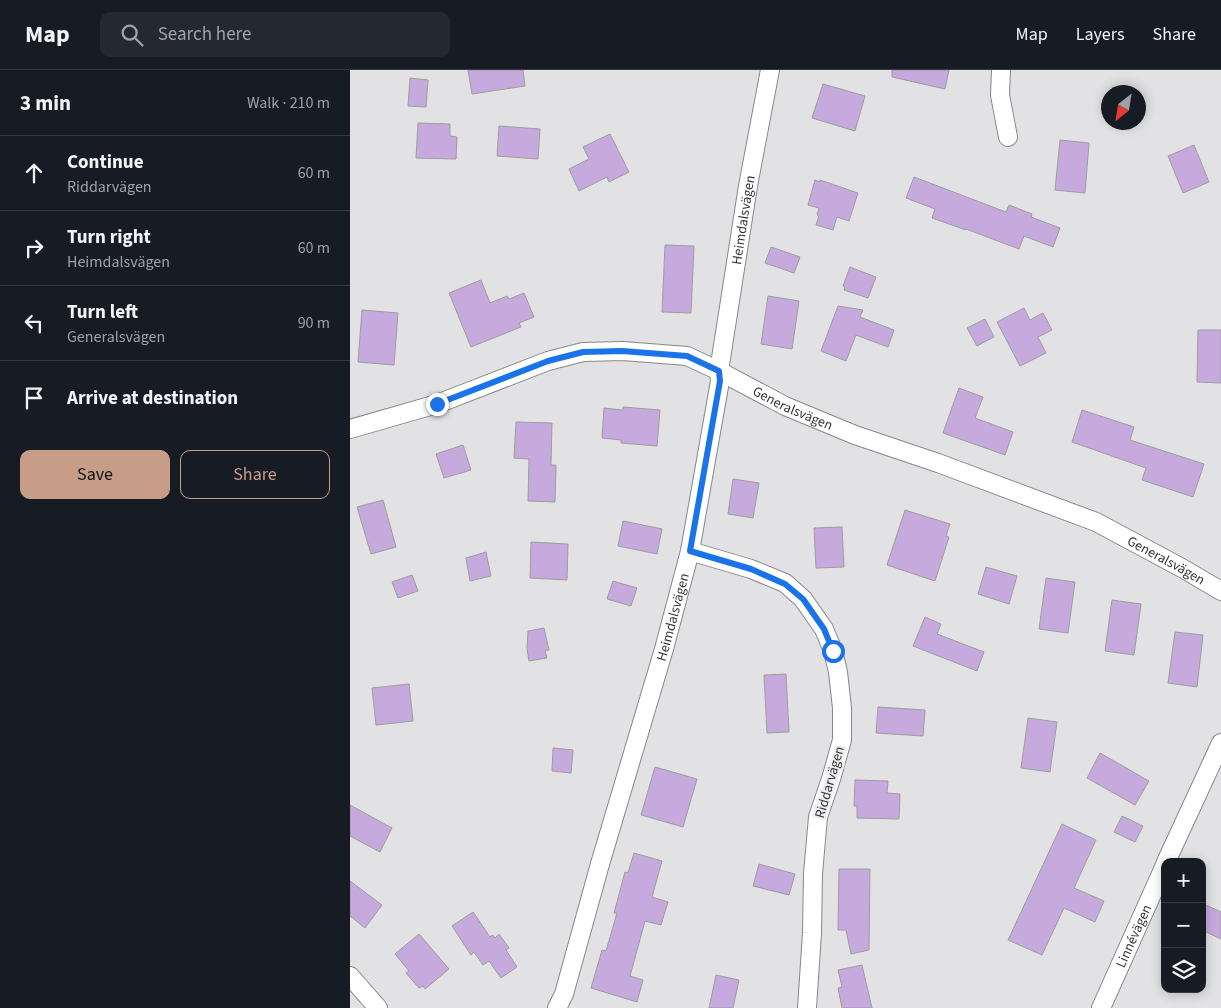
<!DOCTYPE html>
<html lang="en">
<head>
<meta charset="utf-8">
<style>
  body { margin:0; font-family:"Source Sans 3",sans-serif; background:#242831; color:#f1f3f6 }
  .controls { position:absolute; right:15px; bottom:15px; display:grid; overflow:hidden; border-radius:10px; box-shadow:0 2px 12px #0003 }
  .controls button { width:45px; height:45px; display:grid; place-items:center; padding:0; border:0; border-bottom:1px solid #363941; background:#171b24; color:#f1f3f6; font:25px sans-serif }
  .compass { position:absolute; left:751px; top:15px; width:45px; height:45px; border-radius:50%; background:#171b24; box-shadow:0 2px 12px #0003; rotate:210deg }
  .stop { position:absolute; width:15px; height:15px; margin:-11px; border:4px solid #1a73e8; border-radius:50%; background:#fff }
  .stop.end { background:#1a73e8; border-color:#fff; box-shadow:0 1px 5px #0008 }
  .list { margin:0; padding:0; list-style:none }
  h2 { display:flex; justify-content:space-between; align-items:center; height:65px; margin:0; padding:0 20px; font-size:21px }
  h2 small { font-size:16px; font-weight:400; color:#9ea1a6 }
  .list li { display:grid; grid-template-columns:32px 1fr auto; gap:15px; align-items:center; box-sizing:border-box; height:75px; padding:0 20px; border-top:1px solid #363941 }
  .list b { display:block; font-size:19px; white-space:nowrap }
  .list p { margin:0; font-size:16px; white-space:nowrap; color:#9ea1a6 }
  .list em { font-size:16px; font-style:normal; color:#9ea1a6 }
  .actions { display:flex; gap:10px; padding:15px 20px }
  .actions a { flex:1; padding:11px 0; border:1px solid #c89d87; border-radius:10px; text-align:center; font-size:18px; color:#c89d87 }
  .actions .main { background:#c89d87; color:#111 }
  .icon { flex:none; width:28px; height:28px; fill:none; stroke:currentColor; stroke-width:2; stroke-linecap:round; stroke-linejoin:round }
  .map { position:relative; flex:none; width:871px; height:938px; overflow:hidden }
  header { display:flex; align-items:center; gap:30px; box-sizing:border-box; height:70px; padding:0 25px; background:#171b24; border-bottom:1px solid #363941 }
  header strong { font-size:24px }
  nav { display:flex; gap:28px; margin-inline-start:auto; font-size:18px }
  .search { width:350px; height:45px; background:#242831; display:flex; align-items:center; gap:12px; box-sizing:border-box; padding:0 18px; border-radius:10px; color:#9ea1a6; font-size:19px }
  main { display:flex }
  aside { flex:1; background:#171b24 }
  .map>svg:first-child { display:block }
  .building { fill:#c6a9dd; stroke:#9e9d9e }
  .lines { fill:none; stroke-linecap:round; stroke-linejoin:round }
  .street-casing { stroke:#878789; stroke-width:20 }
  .street { stroke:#fff; stroke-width:18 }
  .route { stroke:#1a73e8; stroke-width:6 }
  .labels { text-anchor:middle; stroke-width:5; stroke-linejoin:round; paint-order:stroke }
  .street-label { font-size:14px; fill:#343434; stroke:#efeff1 }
</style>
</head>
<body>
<header>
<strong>Map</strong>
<div class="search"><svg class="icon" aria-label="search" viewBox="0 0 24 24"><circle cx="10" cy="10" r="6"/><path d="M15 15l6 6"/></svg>Search here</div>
<nav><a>Map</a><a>Layers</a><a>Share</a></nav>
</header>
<main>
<aside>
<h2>3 min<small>Walk · 210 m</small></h2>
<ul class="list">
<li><svg class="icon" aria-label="ahead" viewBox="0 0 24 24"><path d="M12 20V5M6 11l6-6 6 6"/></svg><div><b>Continue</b><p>Riddarvägen</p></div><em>60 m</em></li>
<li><svg class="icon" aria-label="right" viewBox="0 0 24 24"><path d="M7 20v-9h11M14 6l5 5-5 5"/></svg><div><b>Turn right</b><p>Heimdalsvägen</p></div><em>60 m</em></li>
<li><svg class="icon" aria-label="left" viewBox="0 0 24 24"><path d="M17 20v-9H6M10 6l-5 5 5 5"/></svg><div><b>Turn left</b><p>Generalsvägen</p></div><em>90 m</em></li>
<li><svg class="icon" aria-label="arrive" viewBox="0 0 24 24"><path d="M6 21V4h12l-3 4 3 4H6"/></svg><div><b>Arrive at destination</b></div></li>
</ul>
<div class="actions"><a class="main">Save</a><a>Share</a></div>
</aside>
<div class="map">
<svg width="871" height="938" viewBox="0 0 871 938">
  <rect width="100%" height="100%" fill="#e2e2e4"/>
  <!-- building -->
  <g class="building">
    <path d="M118 0H173L175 16 122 24Z"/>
    <path d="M542 0H599L595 19 542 7Z"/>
    <path d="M60 8 78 10 76 37 58 36Z"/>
    <path d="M473 14 515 26 505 61 462 48Z"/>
    <path d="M68 53 100 54V66L107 67 106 89 66 88Z"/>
    <path d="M149 56 190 59 188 89 147 86Z"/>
    <path d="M260 64 279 102 259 112 257 107 229 121 219 99 239 89 233 77Z"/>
    <path d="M710 70 739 73 735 123 705 120Z"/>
    <path d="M844 75 859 112 833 123 818 86Z"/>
    <path d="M564 107 656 142 659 135 682 144 681 147 710 158 703 177 674 166 669 179 616 159V160L582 148 585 139 556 128Z"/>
    <path d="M465 110 470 112V110L508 123 499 151 487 147 483 160 466 155 469 146 467 145 469 138 458 135Z"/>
    <path d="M315 175 344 176 341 243 312 242Z"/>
    <path d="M421 177 450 187 444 203 415 193Z"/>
    <path d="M500 197 526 207 518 228 494 220 495 217 493 216Z"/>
    <path d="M131 210 140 233 157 226 159 229 174 223 184 247 169 253 171 257 121 277 99 223Z"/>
    <path d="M418 226 449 231 442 279 411 274Z"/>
    <path d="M488 236 513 240 510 247 544 260 538 277 506 265 496 291 471 281Z"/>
    <path d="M674 238 680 250 693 243 702 260 688 267 696 283 670 296 647 252Z"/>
    <path d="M12 240 48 243 44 295 8 292Z"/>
    <path d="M635 249 644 267 627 276 617 258Z"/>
    <path d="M848 260H871V313L847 312Z"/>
    <path d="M609 318 633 327 625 348 663 362 655 385 593 363Z"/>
    <path d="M273 337 310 340 307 376 271 373V370L252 368 254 338 273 340Z"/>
    <path d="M732 340 784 357 780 370 854 394 843 427 792 410 796 398 722 372Z"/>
    <path d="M166 352 202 353 201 395H206L205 432 178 431 179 389 164 388Z"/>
    <path d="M113 375 121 400 94 408 86 384Z"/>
    <path d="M383 409 409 413 403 448 378 444Z"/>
    <path d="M33 430 46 477 21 484 7 437Z"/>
    <path d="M555 440 600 454 596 466 599 467 585 511 537 495Z"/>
    <path d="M273 451 312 459 307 484 268 476Z"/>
    <path d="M492 457 494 497 466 498 464 458Z"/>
    <path d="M181 472 218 474 217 510 180 508Z"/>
    <path d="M136 482 141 506 120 511 116 488Z"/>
    <path d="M636 497 667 506 659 534 628 524Z"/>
    <path d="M62 505 68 521 48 528 42 512Z"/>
    <path d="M696 508 725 512 718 563 689 559Z"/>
    <path d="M263 511 287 518 281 536 257 529Z"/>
    <path d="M762 530 791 534 784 585 755 581Z"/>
    <path d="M575 547 591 554 587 564 634 582 627 601 563 576Z"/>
    <path d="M194 558 199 580 195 581 197 588 179 591 177 579 178 561Z"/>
    <path d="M825 562 853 565 847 617 818 613Z"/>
    <path d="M436 604 439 662 417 663 414 605Z"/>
    <path d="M59 614 63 651 26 655 22 618Z"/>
    <path d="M528 637 575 640 573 666 526 663Z"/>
    <path d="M678 648 707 652 700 702 671 698Z"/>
    <path d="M203 678 223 680 221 703 202 701Z"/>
    <path d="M750 683 799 711 785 735 737 708Z"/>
    <path d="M305 697 347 709 333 757 291 745Z"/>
    <path d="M505 710 538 711 537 723 550 724 549 749 507 748V736H504Z"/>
    <path d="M0 735 42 758 30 782 0 766Z"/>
    <path d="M772 746 793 756 785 772 764 762Z"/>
    <path d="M712 754 746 770 724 818 754 831 745 852 714 838 692 885 658 870Z"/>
    <path d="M284 783 312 791 302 827 318 832 311 855 295 851 280 906 293 910 287 932 241 918 252 880 256 881 267 843H264L275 802 278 803Z"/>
    <path d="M409 794 445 804 439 825 403 816Z"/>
    <path d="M489 799H520L519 880 501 884 496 860H488Z"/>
    <path d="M0 811 32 835 15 858 0 846Z"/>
    <path d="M852 833 871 842V869L852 860Z"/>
    <path d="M123 842 140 867 143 865 145 868 149 864 159 878 156 880 167 897 151 908 139 891 133 895 124 882 121 885 102 856Z"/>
    <path d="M69 864 99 899 75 919 73 916 69 918 56 903 59 901 45 884Z"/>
    <path d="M512 895 522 938H492L488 918 492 917 488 900Z"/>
    <path d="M366 905 389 910 383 938H359Z"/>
  </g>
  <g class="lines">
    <!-- street casing -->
    <g class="street-casing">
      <g id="street">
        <path d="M651 0 650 25 658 67"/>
        <path id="s1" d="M0 359 87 334 198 291 233 282 273 281 337 286 369 301 435 336 505 365 588 393 746 452 832 498 871 521"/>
        <path d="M340 481 401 499 435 513 453 529 474 559 483 581 488 602 492 638V670L481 709 468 747 463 804 462 863 457 938"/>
        <path d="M816 792 871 673"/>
        <path d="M0 906 28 938"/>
        <path id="s2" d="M207 938 214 924 250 794 314 579 340 481 370 311 369 301 398 116 420 0"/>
        <path id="s3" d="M751 938 815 795"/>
      </g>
    </g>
    <!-- street -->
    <use href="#street" class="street"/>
  </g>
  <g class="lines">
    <!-- route -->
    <path class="route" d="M87 334 198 291 233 282 272 281 337 286 369 301 370 311 340 481 401 499 435 514 453 529 474 559 483 581"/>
  </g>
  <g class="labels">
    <!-- street labels -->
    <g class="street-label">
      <text dy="5" stroke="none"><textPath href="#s2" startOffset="812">Heimdalsvägen</textPath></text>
      <text dy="5" stroke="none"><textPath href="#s1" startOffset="468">Generalsvägen</textPath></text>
      <text dy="5" stroke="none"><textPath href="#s1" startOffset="872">Generalsvägen</textPath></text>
      <text dy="5" stroke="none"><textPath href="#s2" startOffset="408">Heimdalsvägen</textPath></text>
      <text transform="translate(479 712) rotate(-74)" y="5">Riddarvägen</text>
      <text dy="5" stroke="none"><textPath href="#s3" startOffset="79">Linnévägen</textPath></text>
    </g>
  </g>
</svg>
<div class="controls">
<button>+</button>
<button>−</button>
<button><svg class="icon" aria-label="layers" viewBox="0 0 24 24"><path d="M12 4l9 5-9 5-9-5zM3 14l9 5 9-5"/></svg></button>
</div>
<svg class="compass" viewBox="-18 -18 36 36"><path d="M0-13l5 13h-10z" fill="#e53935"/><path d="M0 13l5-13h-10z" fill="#9ea1a6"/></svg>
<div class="stop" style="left:483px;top:581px"></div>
<div class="stop end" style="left:87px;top:334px"></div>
</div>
</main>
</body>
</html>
